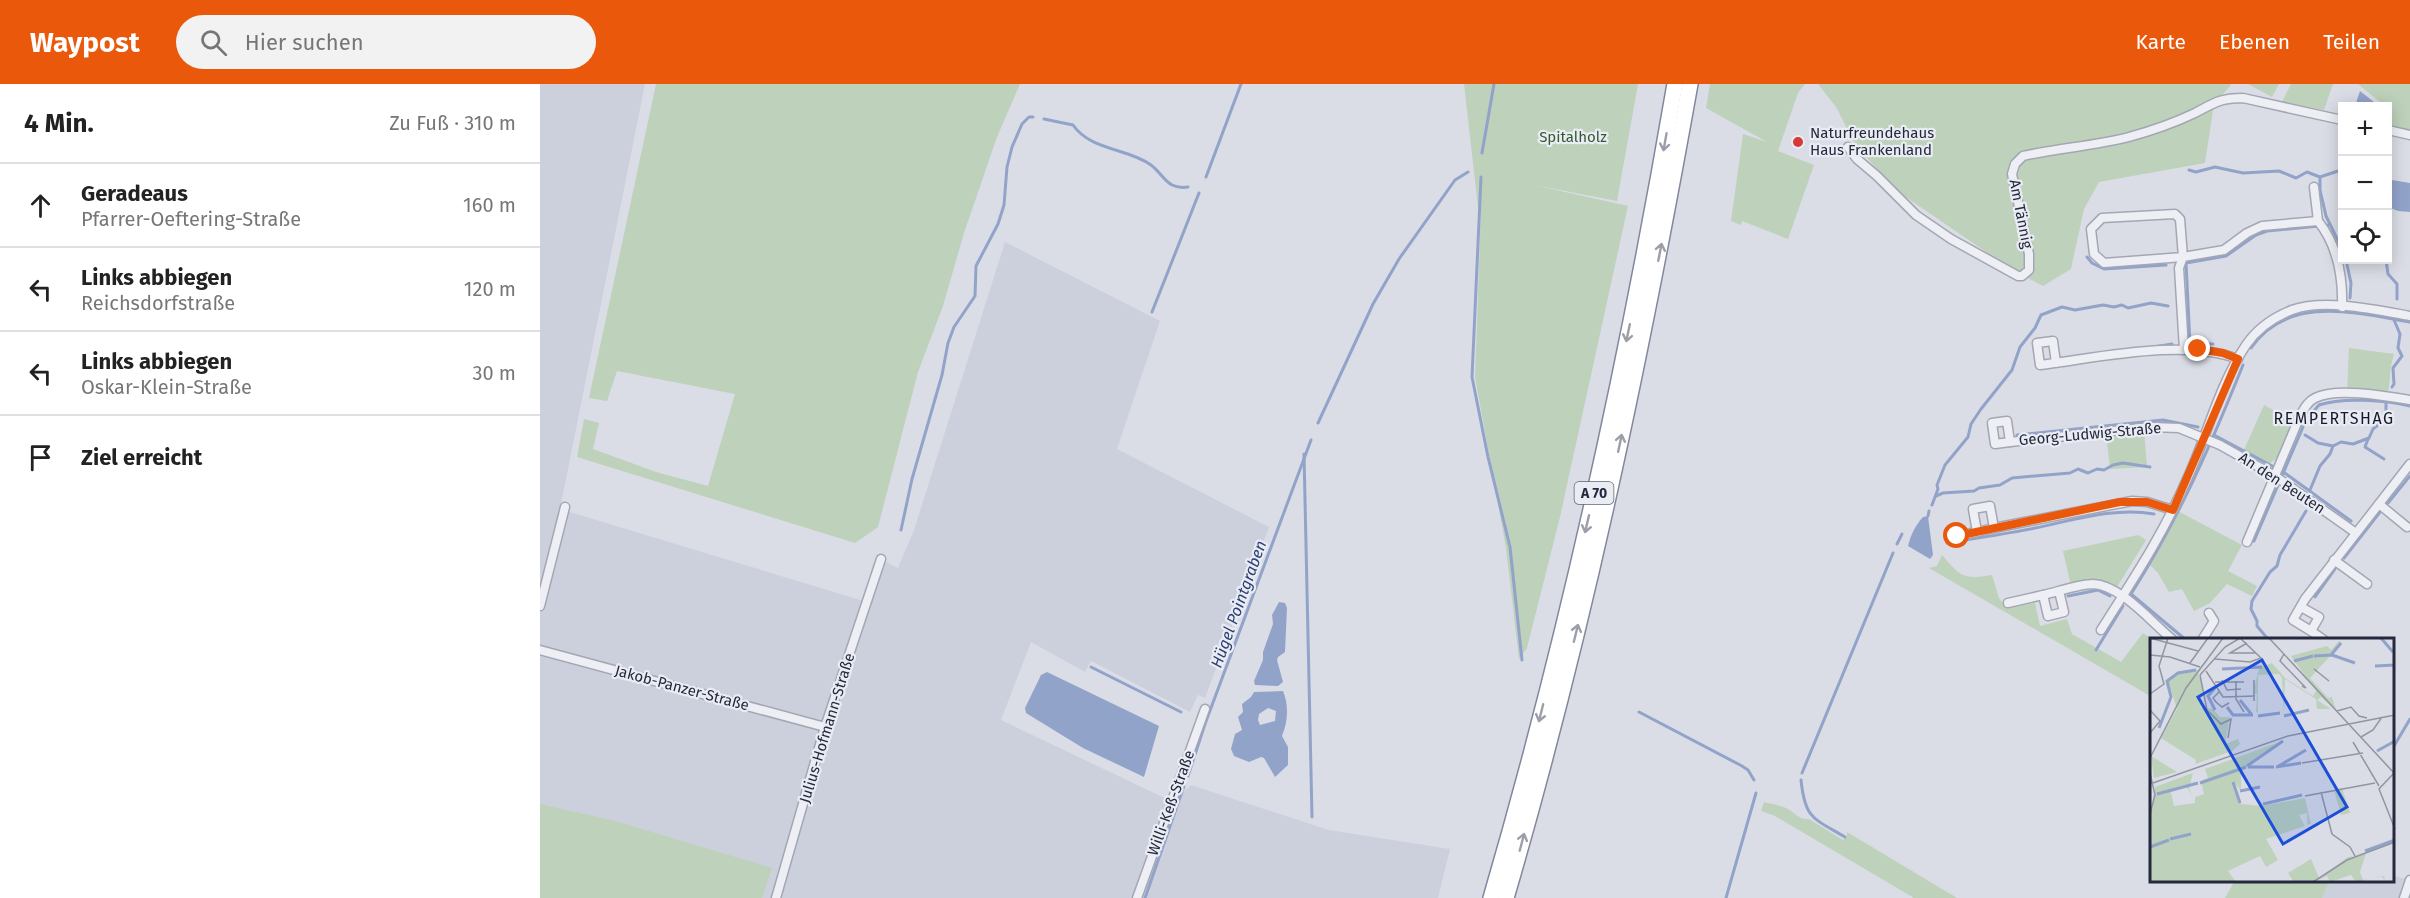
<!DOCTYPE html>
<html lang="de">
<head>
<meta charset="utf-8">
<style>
  body { margin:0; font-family:"Fira Sans",sans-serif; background:#f2f2f2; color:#222 }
  .controls { position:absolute; right:18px; top:18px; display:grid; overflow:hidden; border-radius:0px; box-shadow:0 3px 15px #0003 }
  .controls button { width:54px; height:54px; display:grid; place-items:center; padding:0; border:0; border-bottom:2px solid #e0e0e0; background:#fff; color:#222; font:30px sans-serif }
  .stop { position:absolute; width:18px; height:18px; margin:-14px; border:4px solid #ea580c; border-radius:50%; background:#fff }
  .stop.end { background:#ea580c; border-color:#fff; box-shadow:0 2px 6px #0008 }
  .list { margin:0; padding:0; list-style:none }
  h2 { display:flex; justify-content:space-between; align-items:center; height:78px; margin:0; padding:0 24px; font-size:26px }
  h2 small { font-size:20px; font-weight:400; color:#767676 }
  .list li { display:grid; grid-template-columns:39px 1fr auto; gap:18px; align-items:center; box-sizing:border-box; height:84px; padding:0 24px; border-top:2px solid #e0e0e0 }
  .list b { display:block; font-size:22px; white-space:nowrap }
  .list p { margin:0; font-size:20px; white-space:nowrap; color:#767676 }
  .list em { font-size:20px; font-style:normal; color:#767676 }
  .icon { flex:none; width:33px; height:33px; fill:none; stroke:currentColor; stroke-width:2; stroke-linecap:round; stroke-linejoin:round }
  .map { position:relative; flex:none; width:1870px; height:814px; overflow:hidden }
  header { display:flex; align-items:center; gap:36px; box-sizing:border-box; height:84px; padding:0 30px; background:#ea580c; color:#fff }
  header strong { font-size:28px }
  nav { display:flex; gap:33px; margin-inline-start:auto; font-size:21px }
  .search { width:420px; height:54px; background:#f2f2f2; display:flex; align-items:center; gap:15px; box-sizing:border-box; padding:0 21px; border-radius:33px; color:#767676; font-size:22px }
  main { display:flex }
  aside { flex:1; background:#fff }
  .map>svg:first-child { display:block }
  .built { fill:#ccd0dc }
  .green { fill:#bdd1bb }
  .water { fill:#92a3ca; fill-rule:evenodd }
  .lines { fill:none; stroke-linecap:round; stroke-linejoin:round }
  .stream { stroke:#92a3ca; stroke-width:3 }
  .street-casing { stroke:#a4a7b3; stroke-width:11 }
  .highway-casing { stroke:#81879e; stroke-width:18 }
  .street { stroke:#edeff5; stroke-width:8 }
  .highway { stroke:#fff; stroke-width:15 }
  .oneway { stroke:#9c9fa8 }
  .route { stroke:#ea580c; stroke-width:8 }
  .poi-dot { fill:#d73934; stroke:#eaecf4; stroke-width:2 }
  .labels { text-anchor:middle; stroke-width:4.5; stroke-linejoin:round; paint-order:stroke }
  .shield { fill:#eaecf4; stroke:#5f6474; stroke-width:1.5 }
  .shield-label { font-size:14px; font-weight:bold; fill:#24293d }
  .poi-label { font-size:15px; fill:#24293d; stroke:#eaecf4; text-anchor:start }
  .park-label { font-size:15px; fill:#315a30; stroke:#eaecf4 }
  .street-label { font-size:15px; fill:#24293d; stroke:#eaecf4 }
  .neighbourhood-label { font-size:16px; letter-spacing:1.5px; fill:#171a2e; stroke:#eaecf4 }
  .water-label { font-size:16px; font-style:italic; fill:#2c3f73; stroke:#eaecf4 }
  .inset-river { fill:none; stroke:#92a3ca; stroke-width:3 }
  .inset-road { fill:none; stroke:#9295a2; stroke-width:1.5 }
  .view { fill:#1d4ed8; fill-opacity:0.15; stroke:#1d4ed8; stroke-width:3 }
  .inset-edge { fill:none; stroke:#24293d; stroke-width:3 }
</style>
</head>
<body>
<header>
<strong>Waypost</strong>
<div class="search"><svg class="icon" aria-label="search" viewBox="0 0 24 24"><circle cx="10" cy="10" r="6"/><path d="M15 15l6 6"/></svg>Hier suchen</div>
<nav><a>Karte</a><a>Ebenen</a><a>Teilen</a></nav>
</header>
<main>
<aside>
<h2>4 Min.<small>Zu Fuß · 310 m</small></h2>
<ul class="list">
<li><svg class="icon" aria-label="ahead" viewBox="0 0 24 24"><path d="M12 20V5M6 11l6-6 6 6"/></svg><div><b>Geradeaus</b><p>Pfarrer-Oeftering-Straße</p></div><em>160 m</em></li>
<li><svg class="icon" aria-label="left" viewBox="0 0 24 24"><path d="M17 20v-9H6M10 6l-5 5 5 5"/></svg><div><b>Links abbiegen</b><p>Reichsdorfstraße</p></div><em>120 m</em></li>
<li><svg class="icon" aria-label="left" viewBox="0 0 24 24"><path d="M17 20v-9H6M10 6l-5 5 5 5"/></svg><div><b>Links abbiegen</b><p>Oskar-Klein-Straße</p></div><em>30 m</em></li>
<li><svg class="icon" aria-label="arrive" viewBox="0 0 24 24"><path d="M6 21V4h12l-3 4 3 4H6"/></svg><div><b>Ziel erreicht</b></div></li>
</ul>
</aside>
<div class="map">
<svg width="1870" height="814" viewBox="0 0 1870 814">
  <rect width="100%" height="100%" fill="#dbdde6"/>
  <!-- built -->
  <g class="built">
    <path d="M0 0H105L20 425 327 518 342 476 358 484 374 446 465 158 620 237 577 365 729 443 665 614 658 611 650 628 551 577 545 588 491 558 461 636 633 718 651 701 789 746 910 765 898 814H0Z"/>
    <path d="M1854 792 1866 795 1859 814H1782L1789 798H1854Z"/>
  </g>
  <!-- green -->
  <g class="green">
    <path d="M116 0H480L457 53 424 149 403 222 378 288 338 443 315 459 37 373 44 335 59 339 53 365 116 388 168 402 195 310 77 287 67 317 49 314Z"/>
    <path d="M924 0H1098L1077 117 994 101 1088 122 1020 433 987 564 979 575 966 464 935 293 941 125 938 123Z"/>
    <path d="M1170 0H1265L1258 9 1238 67 1274 81 1248 155 1202 137 1201 141 1191 137 1203 50 1227 58 1166 24Z"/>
    <path d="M1278 0H1689L1691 1 1674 20 1665 79 1559 98 1544 125 1531 185 1503 202 1474 187 1357 107 1316 62 1296 23Z"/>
    <path d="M1708 0H1739L1732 13Z"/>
    <path d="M1751 0H1793L1784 26 1742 18Z"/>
    <path d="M1818 0H1870V49L1848 43V22H1845Z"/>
    <path d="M1809 264 1854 270C1849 285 1851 297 1847 312L1807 309Z"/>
    <path d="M1724 321 1753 337 1737 375 1728 380 1703 368Z"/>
    <path d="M1604 345 1607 383 1570 385 1566 349Z"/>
    <path d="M1634 425 1702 461 1688 487 1717 502 1712 512 1687 500 1670 519 1654 527 1642 505 1629 508 1618 489 1606 477Z"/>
    <path d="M1598 451 1606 456 1577 503 1566 499 1531 502 1523 467Z"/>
    <path d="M1402 471C1420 492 1423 496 1452 491L1459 514 1467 524 1495 519 1500 542 1527 535 1532 550 1581 578 1603 549 1613 556 1612 613 1389 484 1397 482Z"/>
    <path d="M1224 718C1231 720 1240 721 1248 725 1255 729 1259 736 1269 735L1303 756 1307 752V748L1417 814H1374L1235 732 1221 727Z"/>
    <path d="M0 720 75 737 232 784 222 814H0Z"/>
    <path d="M1694 798H1789L1782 814H1685Z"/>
  </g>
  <!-- water -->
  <g class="water">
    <path d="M1820 7 1839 22H1815Z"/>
    <path d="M1852 96 1870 99V128L1858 127 1848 123V98Z"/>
    <path d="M1388 432 1393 471 1390 475 1368 462C1371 450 1375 442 1383 433Z"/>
    <path d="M739 518 745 519 747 524 745 568 738 573 737 576 743 598 738 602 715 601 714 597 723 576V568L733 540 732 531Z"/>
    <path d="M507 588 619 642 604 693 543 664 486 629 485 624 501 591Z"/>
    <path d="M743 607C749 621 748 638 742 652L748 663V681L735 693 724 674 721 673 709 678 694 672 691 665 695 650 702 646 698 633 703 628 702 620 711 613 714 608ZM728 624 736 627 735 637 720 641 718 636 719 630Z"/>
  </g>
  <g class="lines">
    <!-- stream -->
    <g class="stream">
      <path d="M504 35 533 41C551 67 588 64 611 81 625 92 627 106 648 103"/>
      <path d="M942 69 954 0"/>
      <path d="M1649 86 1656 88 1675 83 1703 89 1739 87 1756 94 1767 88 1780 93 1798 87 1802 90"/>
      <path d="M666 93 701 0"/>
      <path d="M941 93 932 293 948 373 970 463 982 576"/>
      <path d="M1780 93V106L1786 132 1802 165"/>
      <path d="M1848 157V166"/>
      <path d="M1547 173 1552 179 1564 185 1626 181"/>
      <path d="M1806 176 1811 199 1810 214"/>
      <path d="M1846 176 1848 190 1857 200V215"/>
      <path d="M612 228 659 109"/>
      <path d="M1673 260 1650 259 1646 179 1686 172 1716 151 1727 147 1789 141"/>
      <path d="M1614 263 1632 260"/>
      <path d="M1711 264C1748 210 1817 229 1870 238"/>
      <path d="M1852 303 1854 300 1853 284 1862 272 1858 264 1860 250 1854 236"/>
      <path d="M778 339 833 220 859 175 915 96 928 88"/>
      <path d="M1477 351 1623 336 1658 343"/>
      <path d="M1674 351 1736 384"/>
      <path d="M1765 351 1778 359 1793 362"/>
      <path d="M1828 355 1825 363 1844 375"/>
      <path d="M764 370 772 733"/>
      <path d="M1742 387 1811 437"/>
      <path d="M1770 406 1780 382 1790 370 1793 362 1801 358 1813 360 1829 354 1833 345 1846 334V318"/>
      <path d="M1396 412 1403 409 1434 407 1439 404 1460 401 1472 394 1530 389 1538 385 1548 389 1557 385 1564 386 1573 381 1583 379 1610 383"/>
      <path d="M1848 419 1870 392"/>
      <path d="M1392 421 1398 405 1397 401 1405 381 1428 353 1431 340 1441 325 1472 286 1480 263 1495 244 1501 231 1522 223 1535 226 1563 221 1574 223 1582 221 1588 224 1611 219 1628 222"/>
      <path d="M1388 432 1389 427"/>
      <path d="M361 446 372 395 402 291 408 259 414 243 435 212 436 182 458 140 464 121 467 83 472 63 482 40 489 33H493"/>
      <path d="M1714 457 1766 336 1779 321C1802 313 1846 316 1870 322"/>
      <path d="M1407 459C1436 454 1466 450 1495 444 1535 436 1574 423 1614 430"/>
      <path d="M1357 460 1362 450"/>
      <path d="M1804 474 1840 428"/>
      <path d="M1528 512 1558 506 1570 512"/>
      <path d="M1775 513 1795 485"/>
      <path d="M1727 554 1717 542V537L1711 525 1712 517 1730 488 1737 482 1740 471 1766 427"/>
      <path d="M1646 556 1591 510C1638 436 1670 363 1703 281"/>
      <path d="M1556 566 1583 522"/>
      <path d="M551 583 641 628"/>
      <path d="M1099 628 1202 682 1208 686 1214 696"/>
      <path d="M1854 662 1870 635"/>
      <path d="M1262 689 1353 469"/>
      <path d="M648 692 665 640 771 356"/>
      <path d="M1261 696C1265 735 1273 734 1305 753"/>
      <path d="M605 814 644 702"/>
      <path d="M1186 814 1216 709"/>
    </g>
    <!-- street casing -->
    <g class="street-casing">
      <g id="street">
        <path d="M1848 46 1870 51"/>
        <path d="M1308 63 1317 75 1337 92 1376 131 1411 155 1478 192H1482L1489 186V170L1472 90 1475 80 1483 72C1518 64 1554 62 1589 53 1611 47 1634 39 1655 29 1674 19 1680 14 1703 14L1802 36"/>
        <path d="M1774 103 1778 137"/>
        <path d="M1635 130 1640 135 1643 173 1564 179 1554 170 1551 145 1562 134Z"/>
        <path d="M1644 265 1639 184 1643 173 1684 166 1707 149 1722 142 1778 137C1798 162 1803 192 1802 223"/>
        <path d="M1516 279 1513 257 1497 259 1500 281C1557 274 1645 254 1698 275"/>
        <path d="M1467 337 1470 358 1455 360 1452 339Z"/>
        <path d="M1470 358 1611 343 1639 344 1680 361 1735 392 1816 449"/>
        <path d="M1839 420 1867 443"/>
        <path d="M1450 422 1454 444 1437 448 1433 425Z"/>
        <path d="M1454 444 1592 417 1607 418 1633 426"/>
        <path d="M1417 452 1437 448"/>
        <path d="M1707 458 1760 332C1764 325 1767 318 1775 314 1796 303 1846 312 1870 316"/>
        <path d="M1794 476 1827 500"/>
        <path d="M1519 507 1524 528 1508 532 1503 511C1517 508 1539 500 1553 500 1581 501 1612 539 1633 556"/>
        <path d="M1468 519 1503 511"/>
        <path d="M0 522 25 423"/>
        <path d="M1761 523 1779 533 1771 547 1753 536 1765 515 1870 380"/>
        <path d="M1561 546C1592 497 1624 449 1647 395 1667 352 1679 301 1706 261 1717 245 1734 233 1752 226 1784 214 1837 226 1870 232"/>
        <path d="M1771 547 1784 556"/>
        <path d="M1662 556 1674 537 1669 529"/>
        <path d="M0 566 285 643"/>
        <path d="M236 814 285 643 341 475"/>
        <path d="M597 814 665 625"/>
        <path d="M1864 814 1870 796"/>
      </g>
    </g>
    <!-- highway casing -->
    <g class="highway-casing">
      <g id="highway">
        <path d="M951 814C1029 547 1088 274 1135 0"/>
        <path d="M966 814C1044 547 1101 274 1150 0"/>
      </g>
    </g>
    <!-- street -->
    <use href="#street" class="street"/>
    <!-- highway -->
    <use href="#highway" class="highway"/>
  </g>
  <!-- one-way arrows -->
  <defs><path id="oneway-shaft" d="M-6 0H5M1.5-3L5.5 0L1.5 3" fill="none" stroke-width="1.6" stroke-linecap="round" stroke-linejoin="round" transform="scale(1.5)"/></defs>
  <g class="oneway">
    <use href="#oneway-shaft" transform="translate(1125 58) rotate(100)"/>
    <use href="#oneway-shaft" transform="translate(1120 168) rotate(-79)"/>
    <use href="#oneway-shaft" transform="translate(1088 249) rotate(102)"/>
    <use href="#oneway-shaft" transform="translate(1080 359) rotate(-78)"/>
    <use href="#oneway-shaft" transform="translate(1047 440) rotate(103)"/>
    <use href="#oneway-shaft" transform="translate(1036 549) rotate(-76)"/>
    <use href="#oneway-shaft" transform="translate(1001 629) rotate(104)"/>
    <use href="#oneway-shaft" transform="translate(982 758) rotate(-75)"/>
  </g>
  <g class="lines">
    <!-- route -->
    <path class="route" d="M1417 452 1580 418H1607L1633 426 1698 275 1683 269 1658 265"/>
  </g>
  <!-- markers -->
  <circle class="poi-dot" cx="1258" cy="58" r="6"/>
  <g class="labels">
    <!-- shield labels -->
    <rect class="shield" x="1034.5" y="398" width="39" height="22" rx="4.5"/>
    <g class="shield-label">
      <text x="1054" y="414">A 70</text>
    </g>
    <!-- poi labels -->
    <g class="poi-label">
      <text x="1270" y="54">Naturfreundehaus<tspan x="1270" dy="17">Haus Frankenland</tspan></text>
    </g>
    <!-- park labels -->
    <g class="park-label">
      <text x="1033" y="58">Spitalholz</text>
    </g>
    <!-- street labels -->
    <g class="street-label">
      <text transform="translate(1481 130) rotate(79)" y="5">Am Tännig</text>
      <text transform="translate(1550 350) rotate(-5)" y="5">Georg-Ludwig-Straße</text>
      <text transform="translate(1742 399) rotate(33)" y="5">An den Beuten</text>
      <text transform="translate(142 604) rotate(15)" y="5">Jakob-Panzer-Straße</text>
      <text transform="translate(287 644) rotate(-73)" y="5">Julius-Hofmann-Straße</text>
      <text transform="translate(631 719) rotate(-70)" y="5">Willi-Keß-Straße</text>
    </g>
    <!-- neighbourhood labels -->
    <g class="neighbourhood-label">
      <text x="1794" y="340">REMPERTSHAG</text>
    </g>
    <!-- water labels -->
    <g class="water-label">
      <text transform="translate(698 520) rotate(-70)" y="6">Hügel Pointgraben</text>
    </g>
  </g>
  <!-- overview -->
  <g transform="translate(1610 554)">
    <rect width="244" height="244" fill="#dbdde6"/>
    <path d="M189 3 192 5 160 40 178 60 182 59 186 72 171 59 167 62 181 71H167L166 61 135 41 134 77 132 40 129 36 108 37V75L106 74 107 56 103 55 109 30 122 25 135 40 163 58 166 53 141 18 177 8 181 12ZM47 31 53 50 50 65 55 68 48 69 63 71 70 79H80L75 106 88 101 90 106 82 113 45 126 46 122 11 100 27 71 18 43 28 35ZM132 103 91 134V152L83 144 91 166 111 168 155 160 161 186 157 187V175L149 177 155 188 116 201 128 222 116 229 110 218 78 233 86 244H0V179L5 149 43 135 39 150 42 158 37 149 21 154 24 168 45 165V159L54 156 51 143 58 140 55 131ZM1 118 27 134 4 140ZM192 150 200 175 191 177 184 152ZM216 215 210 234 213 242 245 236 234 238 235 244 232 238 206 244 201 237 180 244 177 238 164 244 178 236 162 244H144L138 235 161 221 169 240 198 219 203 218 195 223Z" fill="#bdd1bb"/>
    <path class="inset-river" d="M231 0 243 14M182 17 205 25M164 18 181 17 191 5M144 23 163 18M225 28 245 27M72 31 112 29M90 62 102 77M77 69 83 77H103M65 72 58 58 65 50M108 78 130 75M134 78 159 72M9 90 21 59 17 43 28 35 46 32M227 113 245 103M97 128 133 103M98 129H124M126 129 151 125M127 129 156 112M83 144 90 165M50 145 96 129M90 153 110 149M7 156 48 145M113 166 152 157M20 201 41 196M0 209 19 202M215 213 245 202"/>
    <path class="inset-road" d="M0 0 48 13M119 0 244 135 229 151 245 191M97 5 80 15H105M134 16 130 23 156 50 152 48M0 17 20 19 50 29M40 25 58 0M56 33 73 59 105 58M167 33 164 31 179 43M50 37 75 9 90 0 111 20 100 24 65 21M50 37 57 72 71 86 81 81 78 100M72 42 77 52 91 51M86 43V61L94 74M65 44H94M69 54 63 60 66 64 72 69 79 65M0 56 14 46 9 28 18 0M104 63V42M0 72 10 83 0 95M187 73 201 69 209 78 217 80M211 99 223 92 232 79M203 104 229 148M0 120 36 50 73 0M152 125 213 115M0 135 5 157 0 176M0 146 138 98 245 77M171 154 182 196 200 209 205 218M155 158 225 145M163 244 197 222 245 204"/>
    <path class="view" d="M112 22 197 169 133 206 48 59Z"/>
    <rect width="244" height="244" class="inset-edge"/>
  </g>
</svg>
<div class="controls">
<button>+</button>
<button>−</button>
<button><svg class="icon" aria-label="locate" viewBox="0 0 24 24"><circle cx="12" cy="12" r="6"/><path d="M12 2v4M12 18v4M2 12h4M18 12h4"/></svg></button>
</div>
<div class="stop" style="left:1417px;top:452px"></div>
<div class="stop end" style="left:1658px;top:265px"></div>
</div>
</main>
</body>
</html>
